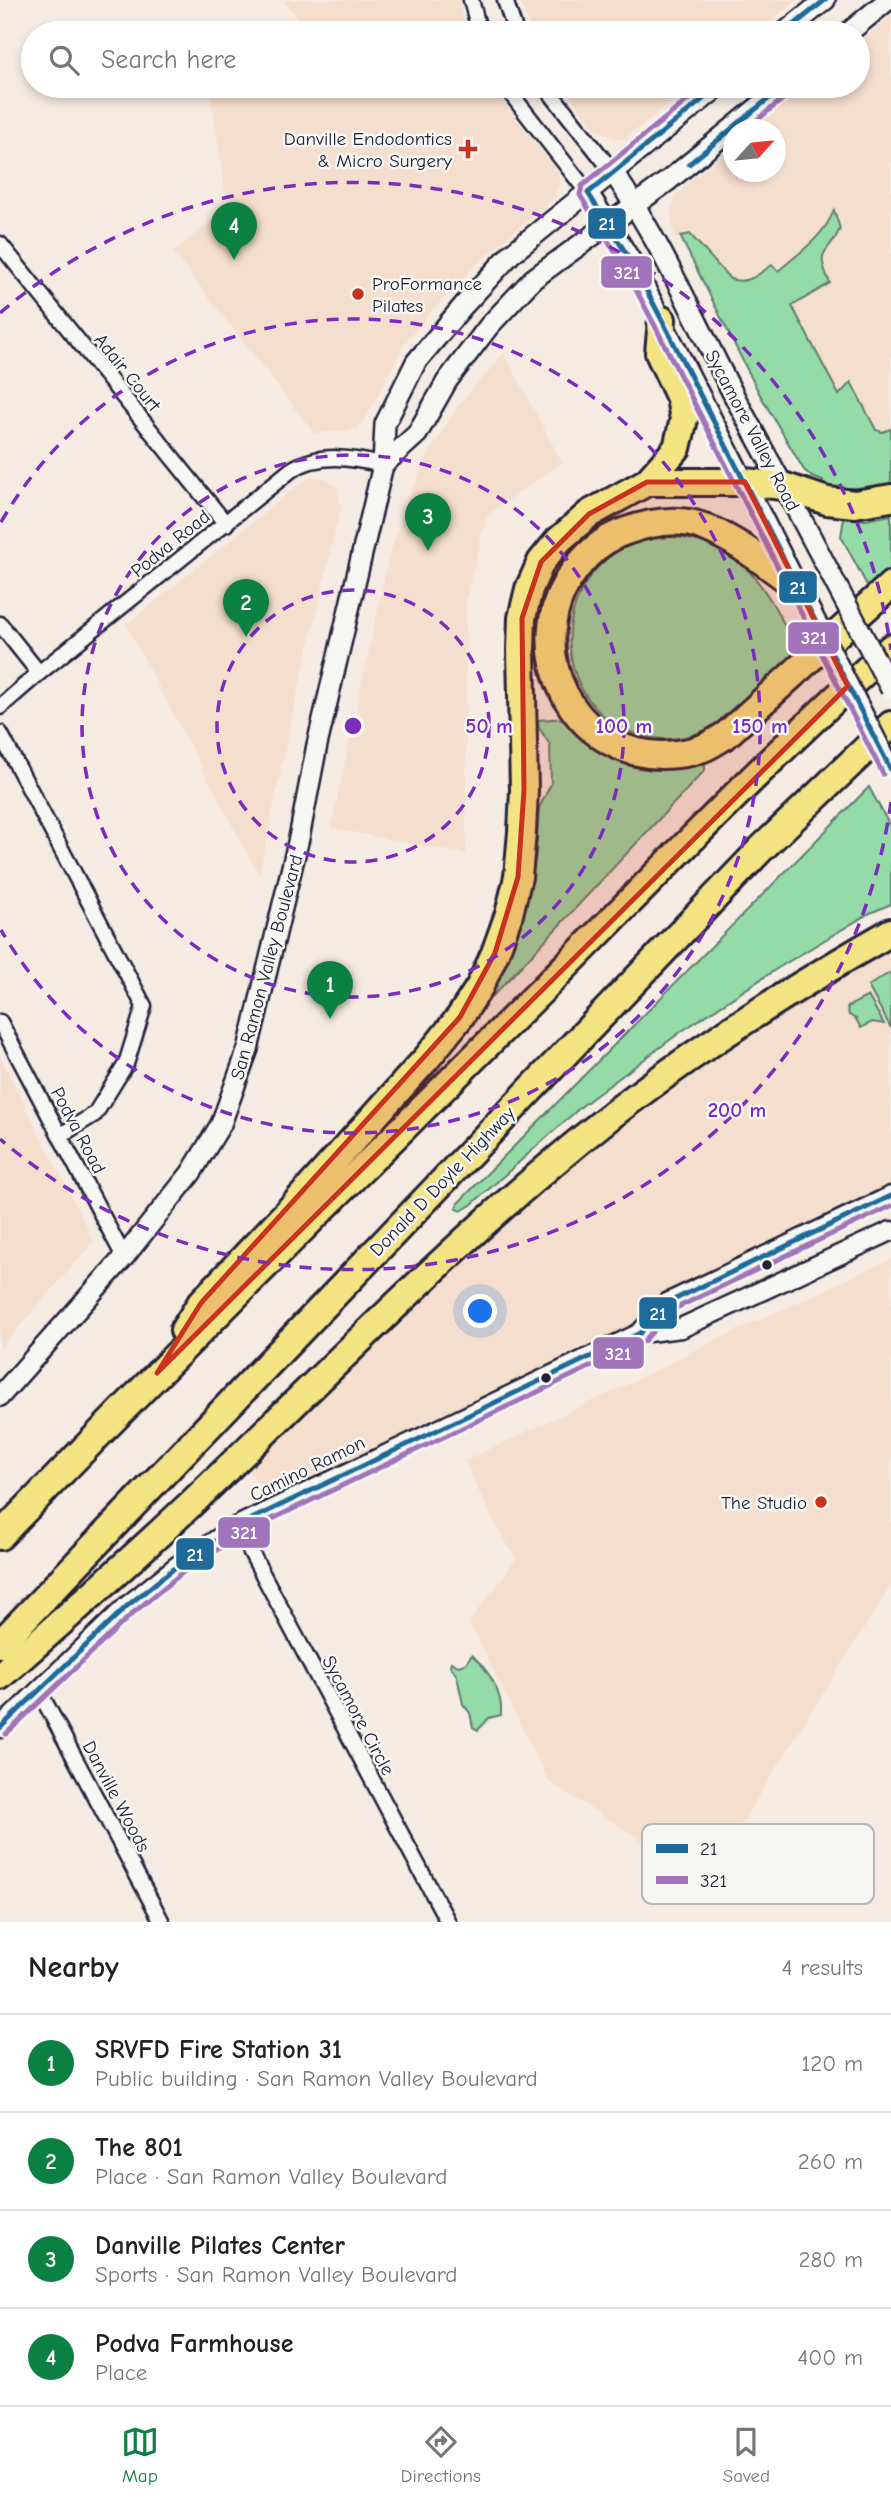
<!DOCTYPE html>
<html lang="en">
<head>
<meta charset="utf-8">
<style>
  body { margin:0; font-family:"Comic Neue",sans-serif; background:#f6f6f6; color:#222 }
  .compass { position:absolute; left:723px; top:119px; width:63px; height:63px; border-radius:50%; background:#fff; box-shadow:0 4px 10px #0003; rotate:63deg }
  .you { position:absolute; left:481px; top:1312px; width:24px; height:24px; margin:-18px; border:5px solid #fff; border-radius:50%; background:#1a73e8; box-shadow:0 0 0 10px #1a73e833 }
  .badge { display:grid; place-items:center; width:46px; height:46px; border-radius:50%; background:#0b8043; color:#fff; font-size:23px; font-weight:700 }
  .pin { position:absolute; translate:-50% -58px; filter:drop-shadow(0 2px 4px #0008) }
  .pin::after { content:''; position:absolute; top:37px; width:24px; height:21px; background:inherit; clip-path:polygon(0 0,100% 0,50% 100%) }
  .list { margin:0; padding:0; list-style:none }
  h2 { display:flex; justify-content:space-between; align-items:center; height:91px; margin:0; padding:0 28px; font-size:30px }
  h2 small { font-size:23px; font-weight:400; color:#767676 }
  .list li { display:grid; grid-template-columns:46px 1fr auto; gap:21px; align-items:center; box-sizing:border-box; height:98px; padding:0 28px; border-top:2px solid #e0e0e0 }
  .list b { display:block; font-size:26px; white-space:nowrap }
  .list p { margin:0; font-size:23px; white-space:nowrap; color:#767676 }
  .list em { font-size:23px; font-style:normal; color:#767676 }
  .icon { flex:none; width:38px; height:38px; fill:none; stroke:currentColor; stroke-width:2; stroke-linecap:round; stroke-linejoin:round }
  .map { position:relative; flex:none; width:891px; height:1922px; overflow:hidden }
  .search { position:absolute; background:#fff; box-shadow:0 4px 10px #0003; left:21px; right:21px; top:21px; height:77px; display:flex; align-items:center; gap:18px; box-sizing:border-box; padding:0 24px; border-radius:38px; color:#767676; font-size:26px }
  .sheet { height:483px; background:#fff }
  nav { display:flex; justify-content:space-around; align-items:center; box-sizing:border-box; height:98px; border-top:2px solid #e0e0e0; background:#fff; font-size:19px; color:#767676 }
  nav a { display:grid; justify-items:center; gap:4px }
  nav .on { color:#0b8043 }
  .map>svg:first-child { display:block }
  .built { fill:#f4dece }
  .green { fill:#95dba7; stroke:#5c7e71; stroke-width:2 }
  .lines { fill:none; stroke-linecap:round; stroke-linejoin:round }
  .minor-casing { stroke:#22223b; stroke-width:19 }
  .tertiary-casing { stroke:#22223b; stroke-width:23 }
  .secondary-casing { stroke:#22223b; stroke-width:24 }
  .motorway-casing { stroke:#22223b; stroke-width:32 }
  .minor { stroke:#f6f6f2; stroke-width:14 }
  .tertiary { stroke:#f6f6f2; stroke-width:18 }
  .secondary { stroke:#f6f6f2; stroke-width:19 }
  .motorway { stroke:#f4e382; stroke-width:26 }
  .secondary-bridge-casing { stroke:#22223b; stroke-width:24; stroke-linecap:butt }
  .secondary-bridge { stroke:#f6f6f2; stroke-width:19 }
  .bus-1-casing { stroke:#f6f6f2; stroke-width:10 }
  .bus-2-casing { stroke:#f6f6f2; stroke-width:10 }
  .bus-1 { stroke:#1e6b9b; stroke-width:5 }
  .bus-2 { stroke:#a173ba; stroke-width:5 }
  .marked { fill:#c8321e; fill-opacity:0.2; stroke:#c8321e; stroke-width:5; stroke-linejoin:round }
  .ring { fill:none; stroke:#7b2cbf; stroke-width:3.5; stroke-dasharray:12 9 }
  .poi-dot { fill:#c8321e; stroke:#f6f6f2; stroke-width:2.5 }
  .bus-dot { fill:#22223b; stroke:#f6f6f2; stroke-width:2.5 }
  .labels { text-anchor:middle; stroke-width:5; stroke-linejoin:round; paint-order:stroke }
  .poi-label { font-size:19px; fill:#22223b; stroke:#f6f6f2; text-anchor:end }
  .street-label { font-size:19px; fill:#22223b; stroke:#f6f6f2 }
  .key { fill:#f6f6f2; stroke:#b6b6bb; stroke-width:2 }
  .key-label { font-size:19px; fill:#22223b }
  .centre { fill:#7b2cbf; stroke:#f6f6f2; stroke-width:3.5 }
  .ring-label { font-size:21px; text-anchor:middle; font-weight:bold; fill:#7b2cbf; stroke:#f6f6f2; stroke-width:5; stroke-linejoin:round; paint-order:stroke }
  .line-badge { stroke:#f6f6f2; stroke-width:2.5 }
  .badge-label { font-size:19px; text-anchor:middle; font-weight:bold; fill:#fff }
</style>
</head>
<body>
<div class="map">
<svg width="891" height="1922" viewBox="0 0 891 1922">
  <rect width="100%" height="100%" fill="#f5ebe2"/>
  <filter id="ink" filterUnits="userSpaceOnUse"><feTurbulence type="fractalNoise" baseFrequency=".0143" numOctaves="2"/><feDisplacementMap in="SourceGraphic" scale="14" xChannelSelector="R" yChannelSelector="G"/><feConvolveMatrix kernelMatrix="1 2 1 2 8 2 1 2 1" color-interpolation-filters="sRGB"/></filter>
  <g filter="url(#ink)">
    <!-- built -->
    <g class="built">
      <path d="M283 0H458L467 33H283L299 19Z"/>
      <path d="M520 0H797L754 33H532Z"/>
      <path d="M891 16V429L882 432 876 430 851 383 839 395 792 306 744 282 730 279 690 234 686 233 676 239 672 226 671 209 676 196 686 185 733 146 734 172H776V130L753 129 806 86H858V44Z"/>
      <path d="M223 86H491L558 172 560 182 554 198 482 259 428 315 403 346 367 416 357 429 314 433 173 252 228 208 211 96Z"/>
      <path d="M563 86H691L625 139 612 138 593 126Z"/>
      <path d="M504 353 562 463 487 515 466 599V854L331 828 389 557 408 499 429 453 457 407Z"/>
      <path d="M312 477 325 478 337 487 341 508 289 730 259 875 126 625 302 482Z"/>
      <path d="M891 932V1196L667 1303 640 1333 271 1509 241 1456 559 1158Z"/>
      <path d="M0 1057 94 1241 0 1349Z"/>
      <path d="M891 1259V1585L706 1880 549 1782 469 1622 516 1559 497 1527 464 1461 633 1382 699 1348Z"/>
    </g>
    <!-- green -->
    <g class="green">
      <path d="M834 210 840 229C827 257 814 247 830 283L792 306 839 395 851 382 876 430 882 432 891 429V483L875 490 877 486 846 489 822 485 823 481 812 477 804 470 759 393 680 236 690 234 730 279C748 285 757 275 772 265L778 271C799 253 824 237 834 210Z"/>
      <path d="M891 515V571L870 591 841 536 844 518 866 520Z"/>
      <path d="M671 537C746 541 767 592 798 651 768 680 736 721 695 734 675 741 653 740 633 733 554 704 548 592 620 550 636 541 652 538 671 537Z"/>
      <path d="M566 718 705 763V770L493 996 490 994 508 954 527 902 536 855 539 808 551 784 550 745 539 728 538 720Z"/>
      <path d="M869 787 891 828V904L868 914 778 968 682 1031 583 1105 471 1205 461 1211 456 1209 458 1203Z"/>
      <path d="M891 972V1028L868 986Z"/>
      <path d="M868 996 884 1024 872 1022 861 1028 856 1019 849 1015 847 1007Z"/>
      <path d="M472 1655C488 1670 503 1692 501 1715L489 1718 478 1730 473 1727 470 1713 463 1704 457 1676 450 1665 451 1662 458 1666 465 1664Z"/>
    </g>
    <g class="lines">
      <!-- minor casing -->
      <g class="minor-casing">
        <g id="minor">
          <path d="M471 0 480 33"/>
          <path d="M505 0 516 33"/>
          <path d="M505 86 588 193"/>
          <path d="M545 86 613 172"/>
          <path d="M0 244 226 524"/>
          <path d="M0 624 39 673"/>
          <path d="M0 707 39 673 291 470C320 452 351 458 383 465"/>
          <path d="M0 733 144 1006 126 1064 95 1114 61 1135"/>
          <path d="M0 1022 124 1257"/>
          <path d="M237 1526 448 1922"/>
          <path d="M38 1689 162 1922"/>
        </g>
      </g>
      <!-- tertiary casing -->
      <g class="tertiary-casing">
        <g id="tertiary">
          <path d="M640 1333 667 1303 891 1196"/>
          <path d="M0 1728 127 1606 177 1566 237 1526 640 1333 681 1328 891 1231"/>
        </g>
      </g>
      <!-- secondary casing -->
      <g class="secondary-casing">
        <g id="secondary">
          <path d="M784 33 825 0"/>
          <path d="M848 33 888 0"/>
          <path d="M613 172C657 236 689 307 724 376 748 424 775 471 801 518"/>
          <path d="M588 193 631 261 796 584"/>
          <path d="M383 465 417 434 447 381 489 326 533 279 669 180 784 86"/>
          <path d="M0 1396 124 1257 191 1173 221 1124 248 1049 299 838 317 745 383 465 385 424 416 362 464 305 511 254 719 86"/>
        </g>
      </g>
      <!-- motorway casing -->
      <g class="motorway-casing">
        <g id="motorway">
          <path d="M647 482H745L783 486 827 501 855 504 891 498"/>
          <path d="M798 587C768 566 739 541 704 527 678 517 651 522 626 531 602 539 584 556 570 577 522 651 572 754 662 755 675 755 690 753 703 748 711 745 719 739 726 735L891 585"/>
          <path d="M184 1330 201 1303 296 1203 427 1058 460 1017 480 986 495 953 509 914 518 877 522 832 524 790 521 650 522 618 529 589 541 562 559 540 589 514 647 482 677 448 684 419 680 398 659 353 662 320"/>
          <path d="M0 1536C178 1351 361 1170 543 989 658 874 770 756 891 648"/>
          <path d="M0 1644 761 849 891 725"/>
          <path d="M0 1676C66 1618 132 1560 196 1499 331 1370 461 1234 608 1118 697 1048 793 988 891 932"/>
        </g>
      </g>
      <!-- minor -->
      <use href="#minor" class="minor"/>
      <!-- tertiary -->
      <use href="#tertiary" class="tertiary"/>
      <!-- secondary -->
      <use href="#secondary" class="secondary"/>
      <!-- motorway -->
      <use href="#motorway" class="motorway"/>
      <!-- secondary-bridge casing -->
      <g class="secondary-bridge-casing">
        <g id="secondary-bridge">
          <path d="M801 518 891 689"/>
          <path d="M798 587 891 770"/>
        </g>
      </g>
      <!-- secondary-bridge -->
      <use href="#secondary-bridge" class="secondary-bridge"/>
      <!-- bus-1 casing -->
      <g class="bus-1-casing">
        <g id="bus-1">
          <path d="M784 33 825 0"/>
          <path d="M719 86 588 193 631 261 662 320 891 770"/>
          <path d="M689 164 784 86"/>
          <path d="M0 1728 127 1606 177 1566 237 1526 640 1333 667 1303 891 1196"/>
        </g>
      </g>
      <!-- bus-2 casing -->
      <g class="bus-2-casing">
        <g id="bus-2">
          <path d="M705 86 582 186 580 195 623 265 654 324 883 774"/>
          <path d="M745 130 790 93"/>
          <path d="M6 1734 133 1613 182 1573 241 1534 644 1341 672 1310 891 1206"/>
        </g>
      </g>
      <!-- bus-1 -->
      <use href="#bus-1" class="bus-1"/>
      <!-- bus-2 -->
      <use href="#bus-2" class="bus-2"/>
    </g>
  </g>
  <!-- marked area -->
  <path class="marked" d="M647 482H745L848 686 157 1373 201 1303 460 1017 495 953 518 877 524 790 522 618 541 562 589 514Z"/>
  <!-- distance rings -->
  <g class="ring">
    <circle cx="353" cy="726" r="136"/>
    <circle cx="353" cy="726" r="271"/>
    <path d="M1 522A407 407 0 1 1 1 930"/>
    <path d="M891 802A543 543 0 0 1 0 1139M0 313A543 543 0 0 1 891 650"/>
  </g>
  <!-- markers -->
  <g class="poi-dot">
    <path d="M464.5 138.5h7v7h7v7h-7v7h-7v-7h-7v-7h7z"/>
    <circle cx="358" cy="294" r="7"/>
    <circle cx="821" cy="1502" r="7"/>
  </g>
  <g class="bus-dot">
    <circle cx="767" cy="1265" r="6"/>
    <circle cx="546" cy="1378" r="6"/>
  </g>
  <g class="labels">
    <!-- poi labels -->
    <g class="poi-label">
      <text x="452" y="145">Danville Endodontics<tspan x="452" dy="22">&amp; Micro Surgery</tspan></text>
      <text x="372" y="290" text-anchor="start">ProFormance<tspan x="372" dy="22">Pilates</tspan></text>
      <text x="807" y="1509">The Studio</text>
    </g>
    <!-- street labels -->
    <g class="street-label">
      <text transform="translate(128 372) rotate(51)" y="7">Adair Court</text>
      <text transform="translate(753 430) rotate(62)" y="7">Sycamore Valley Road</text>
      <text transform="translate(170 543) rotate(-39)" y="7">Podva Road</text>
      <text transform="translate(266 967) rotate(-75)" y="7">San Ramon Valley Boulevard</text>
      <text transform="translate(79 1130) rotate(62)" y="7">Podva Road</text>
      <text transform="translate(442 1181) rotate(-46)" y="7">Donald D Doyle Highway</text>
      <text transform="translate(307 1468) rotate(-26)" y="7">Camino Ramon</text>
      <text transform="translate(359 1715) rotate(62)" y="7">Sycamore Circle</text>
      <text transform="translate(117 1796) rotate(62)" y="7">Danville Woods</text>
    </g>
  </g>
  <!-- legend -->
  <rect x="642" y="1824" width="232" height="80" rx="10" class="key"/>
  <rect x="656" y="1844" width="32" height="9" fill="#1e6b9b"/>
  <rect x="656" y="1876" width="32" height="8" fill="#a173ba"/>
  <g class="key-label">
    <text x="700" y="1855">21</text>
    <text x="700" y="1887">321</text>
  </g>
  <circle cx="353" cy="726" r="10" class="centre"/>
  <g class="ring-label">
    <text x="489" y="733">50 m</text>
    <text x="624" y="733">100 m</text>
    <text x="760" y="733">150 m</text>
    <text x="737" y="1117">200 m</text>
  </g>
  <g class="line-badge">
    <rect x="587" y="207" width="40" height="33" rx="7" fill="#1e6b9b"/>
    <rect x="600" y="255" width="53" height="34" rx="7" fill="#a173ba"/>
    <rect x="778" y="570" width="40" height="34" rx="7" fill="#1e6b9b"/>
    <rect x="787" y="621" width="53" height="34" rx="7" fill="#a173ba"/>
    <rect x="638" y="1296" width="40" height="34" rx="7" fill="#1e6b9b"/>
    <rect x="592" y="1336" width="53" height="34" rx="7" fill="#a173ba"/>
    <rect x="217" y="1516" width="54" height="33" rx="7" fill="#a173ba"/>
    <rect x="175" y="1537" width="40" height="34" rx="7" fill="#1e6b9b"/>
  </g>
  <g class="badge-label">
    <text x="607" y="230">21</text>
    <text x="627" y="279">321</text>
    <text x="798" y="594">21</text>
    <text x="814" y="644">321</text>
    <text x="658" y="1320">21</text>
    <text x="618" y="1360">321</text>
    <text x="244" y="1539">321</text>
    <text x="195" y="1561">21</text>
  </g>
</svg>
<svg class="compass" viewBox="-18 -18 36 36"><path d="M0-13l5 13h-10z" fill="#e53935"/><path d="M0 13l5-13h-10z" fill="#767676"/></svg>
<div class="you"></div>
<div class="pin badge" style="left:330px;top:1019px">1</div>
<div class="pin badge" style="left:246px;top:637px">2</div>
<div class="pin badge" style="left:428px;top:551px">3</div>
<div class="pin badge" style="left:234px;top:260px">4</div>
<div class="search"><svg class="icon" aria-label="search" viewBox="0 0 24 24"><circle cx="10" cy="10" r="6"/><path d="M15 15l6 6"/></svg>Search here</div>
</div>
<section class="sheet">
<h2>Nearby<small>4 results</small></h2>
<ul class="list">
<li><span class="badge">1</span><div><b>SRVFD Fire Station 31</b><p>Public building · San Ramon Valley Boulevard</p></div><em>120 m</em></li>
<li><span class="badge">2</span><div><b>The 801</b><p>Place · San Ramon Valley Boulevard</p></div><em>260 m</em></li>
<li><span class="badge">3</span><div><b>Danville Pilates Center</b><p>Sports · San Ramon Valley Boulevard</p></div><em>280 m</em></li>
<li><span class="badge">4</span><div><b>Podva Farmhouse</b><p>Place</p></div><em>400 m</em></li>
</ul>
</section>
<nav>
<a class="on"><svg class="icon" aria-label="map" viewBox="0 0 24 24"><path d="M3 6l6-2 6 2 6-2v14l-6 2-6-2-6 2zM9 4v14M15 6v14"/></svg>Map</a>
<a><svg class="icon" aria-label="directions" viewBox="0 0 24 24"><path d="M12 3l9 9-9 9-9-9zM9 14v-3h6M13 9l2 2-2 2"/></svg>Directions</a>
<a><svg class="icon" aria-label="saved" viewBox="0 0 24 24"><path d="M7 4h10v16l-5-4-5 4z"/></svg>Saved</a>
</nav>
</body>
</html>
